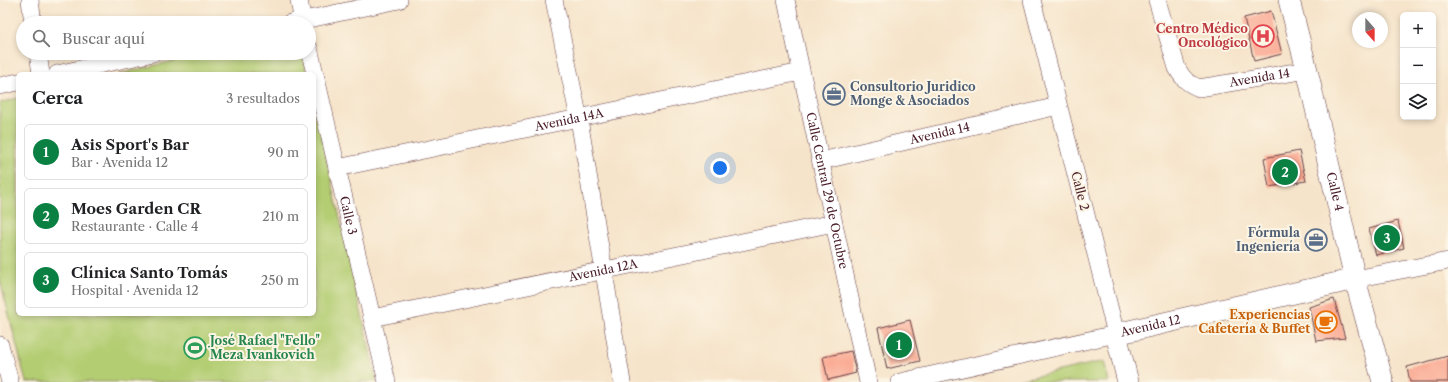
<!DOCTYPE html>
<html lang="es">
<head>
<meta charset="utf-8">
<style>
  body { margin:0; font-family:"Libre Caslon Text",serif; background:#f6f6f6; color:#202124 }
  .controls { position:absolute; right:12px; top:12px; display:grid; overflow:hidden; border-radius:6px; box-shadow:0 2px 6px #0003 }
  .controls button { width:36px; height:36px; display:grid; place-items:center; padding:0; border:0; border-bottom:1px solid #e0e0e0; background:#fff; color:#202124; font:20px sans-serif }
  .compass { position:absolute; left:1352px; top:12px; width:36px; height:36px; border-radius:50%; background:#fff; box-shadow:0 2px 6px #0003; rotate:159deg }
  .you { position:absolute; left:720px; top:168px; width:14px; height:14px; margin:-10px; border:3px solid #fff; border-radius:50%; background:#1a73e8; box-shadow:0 0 0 6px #1a73e833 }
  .badge { display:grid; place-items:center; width:26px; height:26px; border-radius:50%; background:#0b8043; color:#fff; font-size:13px; font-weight:700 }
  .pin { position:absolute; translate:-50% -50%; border:2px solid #fff; box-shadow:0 1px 4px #0006 }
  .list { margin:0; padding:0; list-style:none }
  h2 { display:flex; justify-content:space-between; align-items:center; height:52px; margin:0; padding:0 16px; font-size:17px }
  h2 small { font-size:13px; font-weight:400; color:#757577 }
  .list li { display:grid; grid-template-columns:26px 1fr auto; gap:12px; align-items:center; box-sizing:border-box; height:56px; margin:0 8px 8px; padding:0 8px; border:1px solid #e0e0e0; border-radius:6px }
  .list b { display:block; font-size:15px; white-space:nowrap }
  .list p { margin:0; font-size:13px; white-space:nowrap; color:#757577 }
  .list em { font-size:13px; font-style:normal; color:#757577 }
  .icon { flex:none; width:22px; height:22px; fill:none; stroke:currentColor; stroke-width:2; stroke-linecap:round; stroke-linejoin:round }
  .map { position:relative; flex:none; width:1448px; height:382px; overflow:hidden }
  .search { position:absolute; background:#fff; box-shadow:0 2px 6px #0003; left:16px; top:16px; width:300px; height:44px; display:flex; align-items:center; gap:10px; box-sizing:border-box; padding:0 14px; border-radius:22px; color:#757577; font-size:15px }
  .panel { position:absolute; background:#fff; box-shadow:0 2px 6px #0003; left:16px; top:72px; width:300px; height:244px; border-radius:6px }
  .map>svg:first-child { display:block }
  .green { fill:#b3cd72; stroke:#7e764e }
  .building { fill:#faa58e }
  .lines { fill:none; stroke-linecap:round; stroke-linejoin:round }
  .minor-casing { stroke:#643d43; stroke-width:18 }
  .tertiary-casing { stroke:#643d43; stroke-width:22 }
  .minor { stroke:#fff; stroke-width:17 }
  .tertiary { stroke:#fff; stroke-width:21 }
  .labels { text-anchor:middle; stroke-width:4; stroke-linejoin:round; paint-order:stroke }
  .health-label { font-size:12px; font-weight:bold; fill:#be3a42; stroke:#fcf5e5; text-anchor:end }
  .street-label { font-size:12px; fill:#4a1f2b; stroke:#fcf5e5 }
  .service-label { font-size:12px; font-weight:bold; fill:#4e5e75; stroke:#fcf5e5; text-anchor:start }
  .food-label { font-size:12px; font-weight:bold; fill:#c56008; stroke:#fcf5e5; text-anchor:end }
  .leisure-label { font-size:12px; font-weight:bold; fill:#27864d; stroke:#fcf5e5; text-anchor:start }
</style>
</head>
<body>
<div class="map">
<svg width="1448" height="382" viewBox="0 0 1448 382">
  <rect width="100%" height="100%" fill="#fcf5e5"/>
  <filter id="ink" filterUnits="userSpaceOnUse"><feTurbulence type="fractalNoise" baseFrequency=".025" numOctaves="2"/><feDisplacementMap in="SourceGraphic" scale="8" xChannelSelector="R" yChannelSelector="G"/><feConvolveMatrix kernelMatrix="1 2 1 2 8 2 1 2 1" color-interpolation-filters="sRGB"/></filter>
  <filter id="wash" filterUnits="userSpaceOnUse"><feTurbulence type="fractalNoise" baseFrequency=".012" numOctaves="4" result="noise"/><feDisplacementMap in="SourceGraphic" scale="16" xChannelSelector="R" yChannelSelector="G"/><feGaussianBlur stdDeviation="0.9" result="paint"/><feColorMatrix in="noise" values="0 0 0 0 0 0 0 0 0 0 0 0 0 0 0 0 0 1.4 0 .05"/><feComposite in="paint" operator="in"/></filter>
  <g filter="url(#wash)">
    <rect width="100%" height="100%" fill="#f6e4ca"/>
    <!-- green -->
    <g class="green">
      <path d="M206 53H303L307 74H119Z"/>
      <path d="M18 98V314H314V103L377 382H26L0 280V103Z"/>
      <path d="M1104 361 1109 382H1010Z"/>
    </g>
    <g id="blocks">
      <!-- building -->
      <g class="building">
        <path d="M1271 11 1282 54 1254 61 1244 18Z"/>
        <path d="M1299 151 1306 181 1269 187 1264 158Z"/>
        <path d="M1398 221 1404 248 1376 255 1369 229Z"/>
        <path d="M1334 299 1345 338 1316 341 1309 307Z"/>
        <path d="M910 320 920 361 887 369 878 328Z"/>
        <path d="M851 351 856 373 828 380 823 357Z"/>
        <path d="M1448 356V382H1410L1407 367Z"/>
      </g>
    </g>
  </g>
  <g filter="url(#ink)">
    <use href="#blocks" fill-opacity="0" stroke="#643d43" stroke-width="1"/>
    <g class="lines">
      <!-- minor casing -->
      <g class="minor-casing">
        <g id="minor">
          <path d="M30 0 33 23"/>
          <path d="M299 0 303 23"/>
          <path d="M554 0 579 119 622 382"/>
          <path id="s1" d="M786 0 868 382"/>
          <path id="s2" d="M1157 0 1177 68C1183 79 1187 83 1199 88L1307 70"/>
          <path d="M290 23 399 0"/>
          <path id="s3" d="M309 48 387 382"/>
          <path d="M38 53 41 74"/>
          <path d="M57 74 153 53"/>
          <path d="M0 86 18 82"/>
          <path id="s4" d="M821 161 1058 106"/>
          <path id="s5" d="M337 168 801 72"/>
          <path d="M1355 279 1448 261"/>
          <path id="s6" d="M372 318 834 223"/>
          <path d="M0 345 10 382"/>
          <path d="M900 382 1116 334 1032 0"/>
        </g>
      </g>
      <!-- tertiary casing -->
      <g class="tertiary-casing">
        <g id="tertiary">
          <path id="s7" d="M1289 0 1307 70 1355 279 1383 382"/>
          <path id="s8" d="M1128 382 1116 334 1355 279"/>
        </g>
      </g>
      <!-- minor -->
      <use href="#minor" class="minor"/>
      <!-- tertiary -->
      <use href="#tertiary" class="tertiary"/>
    </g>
  </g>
  <!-- icons -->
  <defs>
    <g id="hospital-ring" transform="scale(1.15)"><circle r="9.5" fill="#fcf5e5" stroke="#e0444e" stroke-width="1.5"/><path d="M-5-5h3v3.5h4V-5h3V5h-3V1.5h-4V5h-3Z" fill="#e0444e"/></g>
    <g id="office-ring" transform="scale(1.15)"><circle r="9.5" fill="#fcf5e5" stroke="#5c6f8a" stroke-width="1.5"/><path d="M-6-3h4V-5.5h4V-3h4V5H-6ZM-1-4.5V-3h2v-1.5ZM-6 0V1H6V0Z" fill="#5c6f8a"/></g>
    <g id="cafe-ring" transform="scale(1.15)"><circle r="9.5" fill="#fcf5e5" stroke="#e8710a" stroke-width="1.5"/><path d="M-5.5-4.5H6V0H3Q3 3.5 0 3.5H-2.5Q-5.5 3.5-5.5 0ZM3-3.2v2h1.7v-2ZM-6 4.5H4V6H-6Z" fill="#e8710a"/></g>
    <g id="stadium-ring" transform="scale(1.15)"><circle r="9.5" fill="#fcf5e5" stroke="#2e9e5b" stroke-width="1.5"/><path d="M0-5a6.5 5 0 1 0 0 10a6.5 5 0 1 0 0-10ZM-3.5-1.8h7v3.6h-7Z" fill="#2e9e5b"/></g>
  </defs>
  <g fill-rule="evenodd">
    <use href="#hospital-ring" x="1263" y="36"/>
    <use href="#office-ring" x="834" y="94"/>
    <use href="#office-ring" x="1316" y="240"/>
    <use href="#cafe-ring" x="1326" y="322"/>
    <use href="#stadium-ring" x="195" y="348"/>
  </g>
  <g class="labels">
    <!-- health labels -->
    <g class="health-label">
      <text x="1248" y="33">Centro Médico<tspan x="1248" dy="14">Oncológico</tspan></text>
    </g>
    <!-- street labels -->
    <g class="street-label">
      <text dy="4" stroke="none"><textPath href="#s2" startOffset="163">Avenida 14</textPath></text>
      <text dy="4" stroke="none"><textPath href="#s5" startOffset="237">Avenida 14A</textPath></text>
      <text dy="4" stroke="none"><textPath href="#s4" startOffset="122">Avenida 14</textPath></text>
      <text dy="4" stroke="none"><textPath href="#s1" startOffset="195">Calle Central 29 de Octubre</textPath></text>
      <text transform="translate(1080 191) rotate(76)" y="4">Calle 2</text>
      <text dy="4" stroke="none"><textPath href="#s7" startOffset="197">Calle 4</textPath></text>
      <text dy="4" stroke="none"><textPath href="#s3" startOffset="172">Calle 3</textPath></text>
      <text dy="4" stroke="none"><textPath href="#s6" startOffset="236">Avenida 12A</textPath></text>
      <text dy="4" stroke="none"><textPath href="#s8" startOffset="85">Avenida 12</textPath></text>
    </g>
    <!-- service labels -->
    <g class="service-label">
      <text x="850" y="91">Consultorio Juridico<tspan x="850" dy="14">Monge &amp; Asociados</tspan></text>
      <text x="1300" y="237" text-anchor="end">Fórmula<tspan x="1300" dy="14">Ingeniería</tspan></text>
    </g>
    <!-- food labels -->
    <g class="food-label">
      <text x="1310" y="319">Experiencias<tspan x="1310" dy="14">Cafetería &amp; Buffet</tspan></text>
    </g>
    <!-- leisure labels -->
    <g class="leisure-label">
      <text x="210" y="345">José Rafael "Fello"<tspan x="210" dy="14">Meza Ivankovich</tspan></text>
    </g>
  </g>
</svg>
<div class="controls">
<button>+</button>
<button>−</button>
<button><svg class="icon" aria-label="layers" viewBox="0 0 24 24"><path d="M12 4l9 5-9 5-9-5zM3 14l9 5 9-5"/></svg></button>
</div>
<svg class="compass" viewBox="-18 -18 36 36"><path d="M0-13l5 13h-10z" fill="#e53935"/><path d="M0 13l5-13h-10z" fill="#757577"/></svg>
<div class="you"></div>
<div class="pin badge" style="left:899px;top:345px">1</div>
<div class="pin badge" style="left:1285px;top:172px">2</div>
<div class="pin badge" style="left:1387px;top:238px">3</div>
<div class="search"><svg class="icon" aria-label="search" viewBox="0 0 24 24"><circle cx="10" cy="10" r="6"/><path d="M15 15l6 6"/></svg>Buscar aquí</div>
<section class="panel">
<h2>Cerca<small>3 resultados</small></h2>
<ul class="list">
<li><span class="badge">1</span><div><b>Asis Sport's Bar</b><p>Bar · Avenida 12</p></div><em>90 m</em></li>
<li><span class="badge">2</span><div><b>Moes Garden CR</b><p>Restaurante · Calle 4</p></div><em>210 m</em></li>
<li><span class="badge">3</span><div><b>Clínica Santo Tomás</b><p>Hospital · Avenida 12</p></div><em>250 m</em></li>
</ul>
</section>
</div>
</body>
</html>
